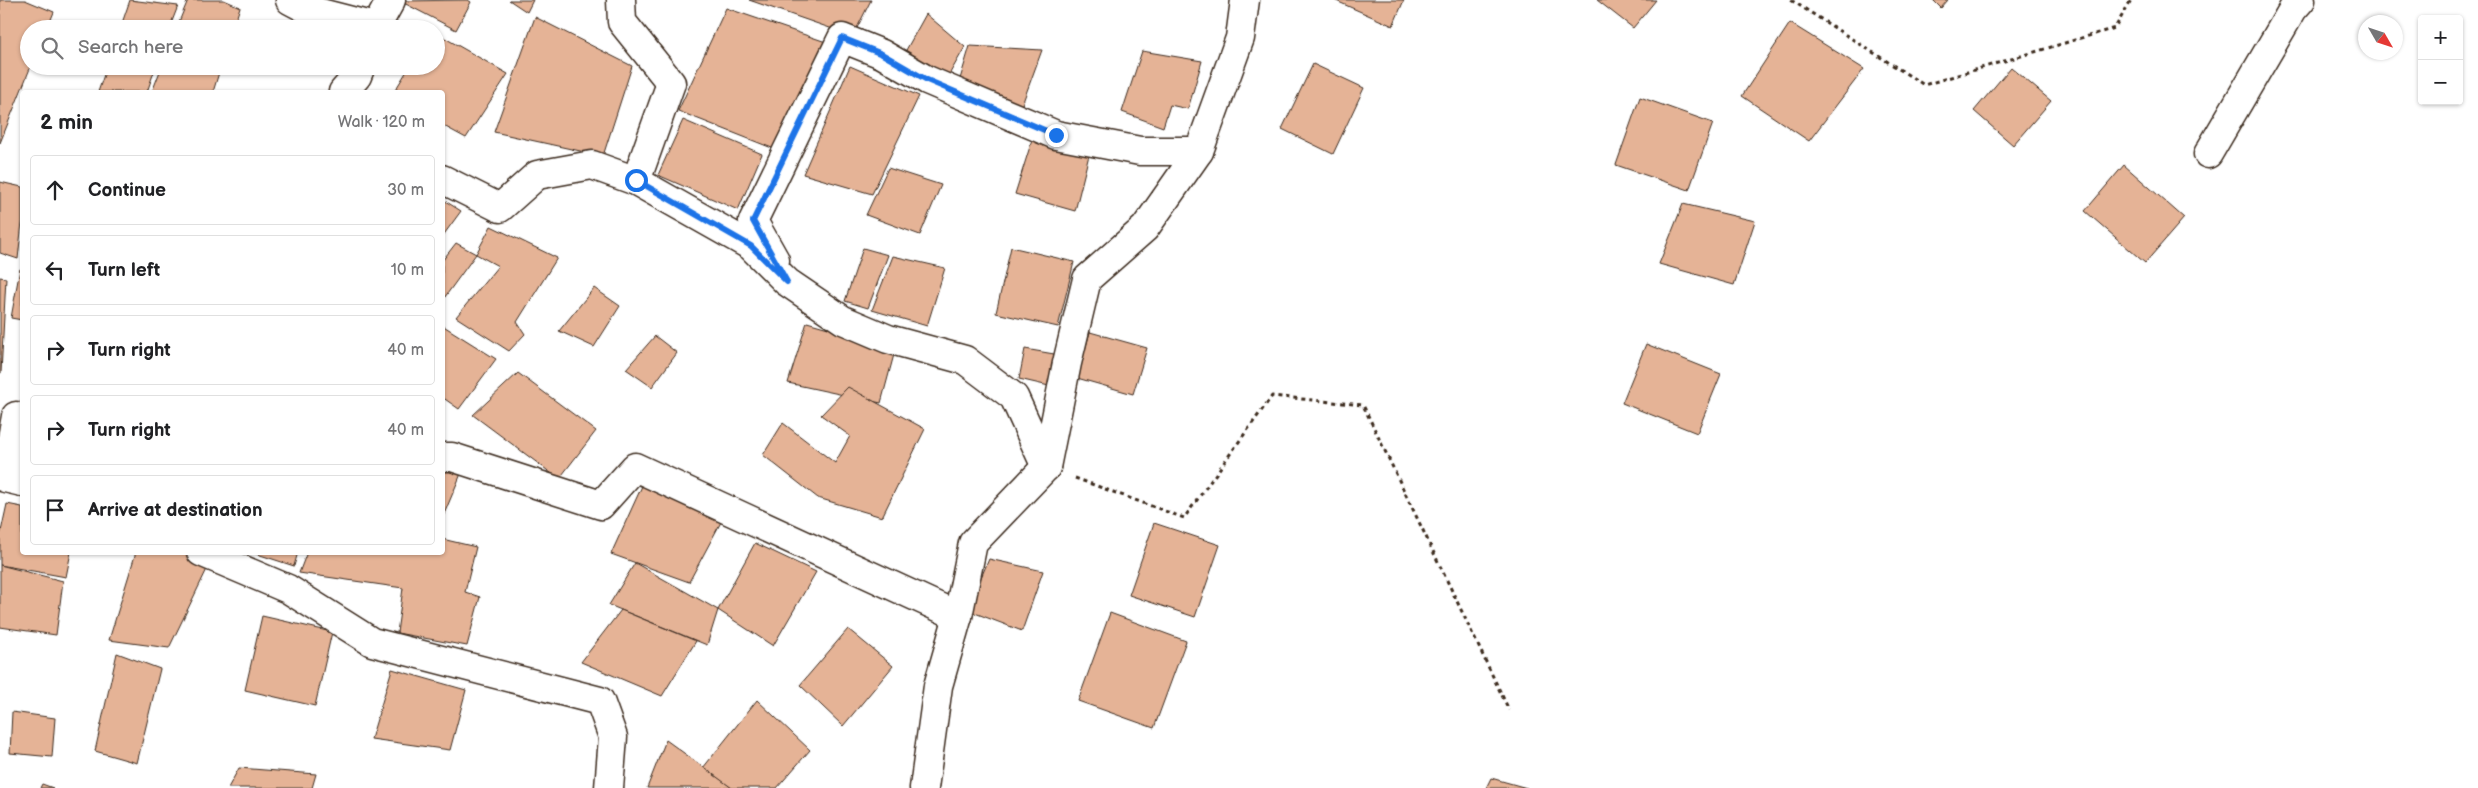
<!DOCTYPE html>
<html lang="en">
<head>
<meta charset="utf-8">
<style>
  body { margin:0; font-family:"Balsamiq Sans",sans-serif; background:#f2f2f2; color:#202124 }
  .controls { position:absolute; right:15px; top:15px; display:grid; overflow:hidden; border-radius:5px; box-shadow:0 1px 4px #0004 }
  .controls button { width:45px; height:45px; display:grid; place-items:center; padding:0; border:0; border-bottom:1px solid #e0e0e0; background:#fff; color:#202124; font:25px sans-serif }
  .compass { position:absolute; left:2358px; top:15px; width:45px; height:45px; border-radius:50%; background:#fff; box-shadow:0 1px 4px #0004; rotate:129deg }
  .stop { position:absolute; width:15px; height:15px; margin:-11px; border:4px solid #1a73e8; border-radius:50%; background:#fff }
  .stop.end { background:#1a73e8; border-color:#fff; box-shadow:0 1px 5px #0008 }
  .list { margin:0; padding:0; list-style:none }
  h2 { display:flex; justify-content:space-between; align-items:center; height:65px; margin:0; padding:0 20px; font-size:21px }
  h2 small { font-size:16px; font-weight:400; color:#757577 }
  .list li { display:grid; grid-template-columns:32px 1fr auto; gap:15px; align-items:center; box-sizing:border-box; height:70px; margin:0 10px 10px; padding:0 10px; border:1px solid #e0e0e0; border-radius:5px }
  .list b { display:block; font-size:19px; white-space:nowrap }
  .list em { font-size:16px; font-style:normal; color:#757577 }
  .icon { flex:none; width:28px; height:28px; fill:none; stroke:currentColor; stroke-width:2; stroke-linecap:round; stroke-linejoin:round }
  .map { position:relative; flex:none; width:2478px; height:788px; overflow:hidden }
  .search { position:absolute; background:#fff; box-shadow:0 1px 4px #0004; left:20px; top:20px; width:425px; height:55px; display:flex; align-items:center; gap:12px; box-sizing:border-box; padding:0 18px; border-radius:28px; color:#757577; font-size:19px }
  .panel { position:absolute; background:#fff; box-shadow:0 1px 4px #0004; left:20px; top:90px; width:425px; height:465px; border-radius:5px }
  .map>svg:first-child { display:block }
  .building { fill:#e5b396; stroke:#3b2a1e }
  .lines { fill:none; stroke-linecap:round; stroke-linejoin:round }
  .minor-casing { stroke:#3b2a1e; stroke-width:31 }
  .path { stroke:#3b2a1e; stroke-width:3; stroke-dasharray:4 4; stroke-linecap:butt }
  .minor { stroke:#fff; stroke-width:28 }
  .route { stroke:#1a73e8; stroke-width:6 }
</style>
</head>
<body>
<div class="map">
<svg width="2478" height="788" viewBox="0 0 2478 788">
  <rect width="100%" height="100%" fill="#fff"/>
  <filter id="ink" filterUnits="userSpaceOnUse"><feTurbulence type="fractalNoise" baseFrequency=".02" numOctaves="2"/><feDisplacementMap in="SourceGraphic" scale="10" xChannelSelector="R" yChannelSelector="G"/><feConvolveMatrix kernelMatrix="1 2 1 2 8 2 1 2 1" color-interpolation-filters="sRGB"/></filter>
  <g filter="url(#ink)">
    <!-- building -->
    <g class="building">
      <path d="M0 0H25L54 12 47 29H29V66H31L0 143Z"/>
      <path d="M130 0 178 6 169 29H120Z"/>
      <path d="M188 0H224L240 7 233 29H176Z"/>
      <path d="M468 0 471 2 456 30 400 1Z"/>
      <path d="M509 0H533L527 12Z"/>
      <path d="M749 0H871L853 36Z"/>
      <path d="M1334 0H1404L1393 26Z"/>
      <path d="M1597 0H1656L1633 28Z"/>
      <path d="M1933 0H1948L1941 8Z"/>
      <path d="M726 8 826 42 777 150 678 111Z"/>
      <path d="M926 14 965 47 946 80 900 61Z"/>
      <path d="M535 17 632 66 603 156 494 132Z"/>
      <path d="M1790 23 1864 69 1809 141 1742 96Z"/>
      <path d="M436 33 508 74 466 138 442 125V92H394L410 66H436Z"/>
      <path d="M970 46 1042 50 1020 110 957 89Z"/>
      <path d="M1142 51 1202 61 1188 109 1170 105 1163 127 1122 112Z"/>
      <path d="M1313 64 1364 88 1333 154 1282 129Z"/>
      <path d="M107 66H156L147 92H98Z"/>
      <path d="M162 66H221L213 92H152Z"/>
      <path d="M850 66 919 96 872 194 803 174Z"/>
      <path d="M2011 67 2051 101 2013 145 1974 111Z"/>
      <path d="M1640 97 1713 123 1689 190 1616 165Z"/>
      <path d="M683 120 762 154 738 210 658 175Z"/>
      <path d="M1033 137 1090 151 1075 211 1015 194Z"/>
      <path d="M2124 165 2184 218 2145 263 2085 211Z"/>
      <path d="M888 168 941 185 920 235 866 215Z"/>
      <path d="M0 182 22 187V222L18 259 0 253Z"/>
      <path d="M442 199 461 211 442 237Z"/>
      <path d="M1683 204 1755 221 1734 285 1659 264Z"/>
      <path d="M491 226 557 258 517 322 525 334 509 351 456 317 498 266 476 254Z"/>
      <path d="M456 243 476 254 442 301V261Z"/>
      <path d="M1011 247 1074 262 1058 327 996 313Z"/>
      <path d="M863 248 888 255 868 308 845 301Z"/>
      <path d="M893 256 945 268 927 326 872 310Z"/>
      <path d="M20 269H22V320L11 318Z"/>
      <path d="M0 277 6 278 1 373H0Z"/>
      <path d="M594 288 620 306 594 347 559 331Z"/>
      <path d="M807 322 896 347 881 403 788 383Z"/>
      <path d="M442 325 496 359 459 409 442 397Z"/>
      <path d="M1090 332 1147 348 1133 394 1077 378Z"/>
      <path d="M655 336 677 353 652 387 626 369Z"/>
      <path d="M1646 344 1721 374 1697 433 1622 403Z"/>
      <path d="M1025 349 1054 354 1049 386 1019 379Z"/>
      <path d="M518 373 596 431 559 479 473 415Z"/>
      <path d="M848 387 925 429 882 517 818 498 763 455 783 423 835 463 850 436 821 415Z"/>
      <path d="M442 467 463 469 442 519Z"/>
      <path d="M642 486 721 522 689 582 611 554Z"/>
      <path d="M7 504 22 507V552H71L66 577 0 565V536Z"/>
      <path d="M1154 523 1220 545 1195 617 1129 595Z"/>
      <path d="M442 539 476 547 465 592 480 597 467 646 397 633 403 588 299 573 307 552H442Z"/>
      <path d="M755 543 816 572 773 646 718 610Z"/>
      <path d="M136 552H179L210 563 169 648 109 640Z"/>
      <path d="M251 552H298L294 566Z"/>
      <path d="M989 559 1043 571 1022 631 967 610Z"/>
      <path d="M635 563 718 610 707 645 609 605Z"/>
      <path d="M0 565 63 581 56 635 0 627Z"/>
      <path d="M621 610 696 641 662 696 581 662Z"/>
      <path d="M1110 613 1186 641 1154 728 1078 701Z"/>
      <path d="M262 616 332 632 315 706 245 690Z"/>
      <path d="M848 629 893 666 843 726 800 685Z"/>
      <path d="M117 653 160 669 137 763 95 751Z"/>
      <path d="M392 669 466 690 450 750 371 739Z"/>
      <path d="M757 700 810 750 777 788H731L703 768Z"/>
      <path d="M12 712 55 718 52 757 10 753Z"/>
      <path d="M666 740 732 788H647Z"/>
      <path d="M239 768 316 774 312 788H228Z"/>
      <path d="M1491 778 1527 788H1486Z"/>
      <path d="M42 784 53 788H40Z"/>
    </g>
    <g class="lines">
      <!-- minor casing -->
      <g class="minor-casing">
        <g id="minor">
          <path d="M290 0 309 10 375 27"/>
          <path d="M621 0 622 22 671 83 636 181 751 246 787 282 843 320 888 339 965 360 1014 397 1046 467"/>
          <path d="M375 29 391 0"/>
          <path d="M343 92 357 76 361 66"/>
          <path d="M2208 154 2293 9 2301 0"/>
          <path d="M442 179 500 208 537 175 592 165 636 181"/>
          <path d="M775 260 753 221 842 38 882 54 927 80 1056 135 1140 151H1199"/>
          <path d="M16 416 5 478 22 482"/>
          <path d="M442 457H452L601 505 635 467 958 616"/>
          <path d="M201 552 288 589 372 642 600 701 613 737 609 788"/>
          <path d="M924 788 938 686 958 616 973 543 1046 467 1067 363 1087 279 1145 228 1199 151 1240 38 1245 0"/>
        </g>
      </g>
      <!-- path -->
      <g class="path">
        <path d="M1791 0 1924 85 2115 28 2131 0"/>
        <path d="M1075 478 1184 518 1272 396 1363 405 1509 710"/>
      </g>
      <!-- minor -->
      <use href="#minor" class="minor"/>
    </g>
  </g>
  <g class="lines" filter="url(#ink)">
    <!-- route -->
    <path class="route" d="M636 180 751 246 787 282 753 221 842 38 882 54 927 80 1056 135"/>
  </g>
</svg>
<div class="controls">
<button>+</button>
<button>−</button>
</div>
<svg class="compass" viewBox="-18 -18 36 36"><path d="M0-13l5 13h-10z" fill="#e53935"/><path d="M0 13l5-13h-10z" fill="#757577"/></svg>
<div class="stop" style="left:636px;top:180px"></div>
<div class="stop end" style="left:1056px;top:135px"></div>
<div class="search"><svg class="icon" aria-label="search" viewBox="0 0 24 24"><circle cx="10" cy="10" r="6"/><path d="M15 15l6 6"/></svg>Search here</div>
<section class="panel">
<h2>2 min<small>Walk · 120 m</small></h2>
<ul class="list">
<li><svg class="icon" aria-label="ahead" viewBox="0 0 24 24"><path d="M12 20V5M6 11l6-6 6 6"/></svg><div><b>Continue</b></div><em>30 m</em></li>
<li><svg class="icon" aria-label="left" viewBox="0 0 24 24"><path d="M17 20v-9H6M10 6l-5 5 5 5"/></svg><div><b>Turn left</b></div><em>10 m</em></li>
<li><svg class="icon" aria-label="right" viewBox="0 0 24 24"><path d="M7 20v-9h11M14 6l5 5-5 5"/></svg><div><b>Turn right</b></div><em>40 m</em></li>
<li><svg class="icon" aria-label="right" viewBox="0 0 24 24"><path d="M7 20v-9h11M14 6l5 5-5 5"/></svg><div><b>Turn right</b></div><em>40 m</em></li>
<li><svg class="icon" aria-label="arrive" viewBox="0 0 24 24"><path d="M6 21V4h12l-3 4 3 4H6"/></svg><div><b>Arrive at destination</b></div></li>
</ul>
</section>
</div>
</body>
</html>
